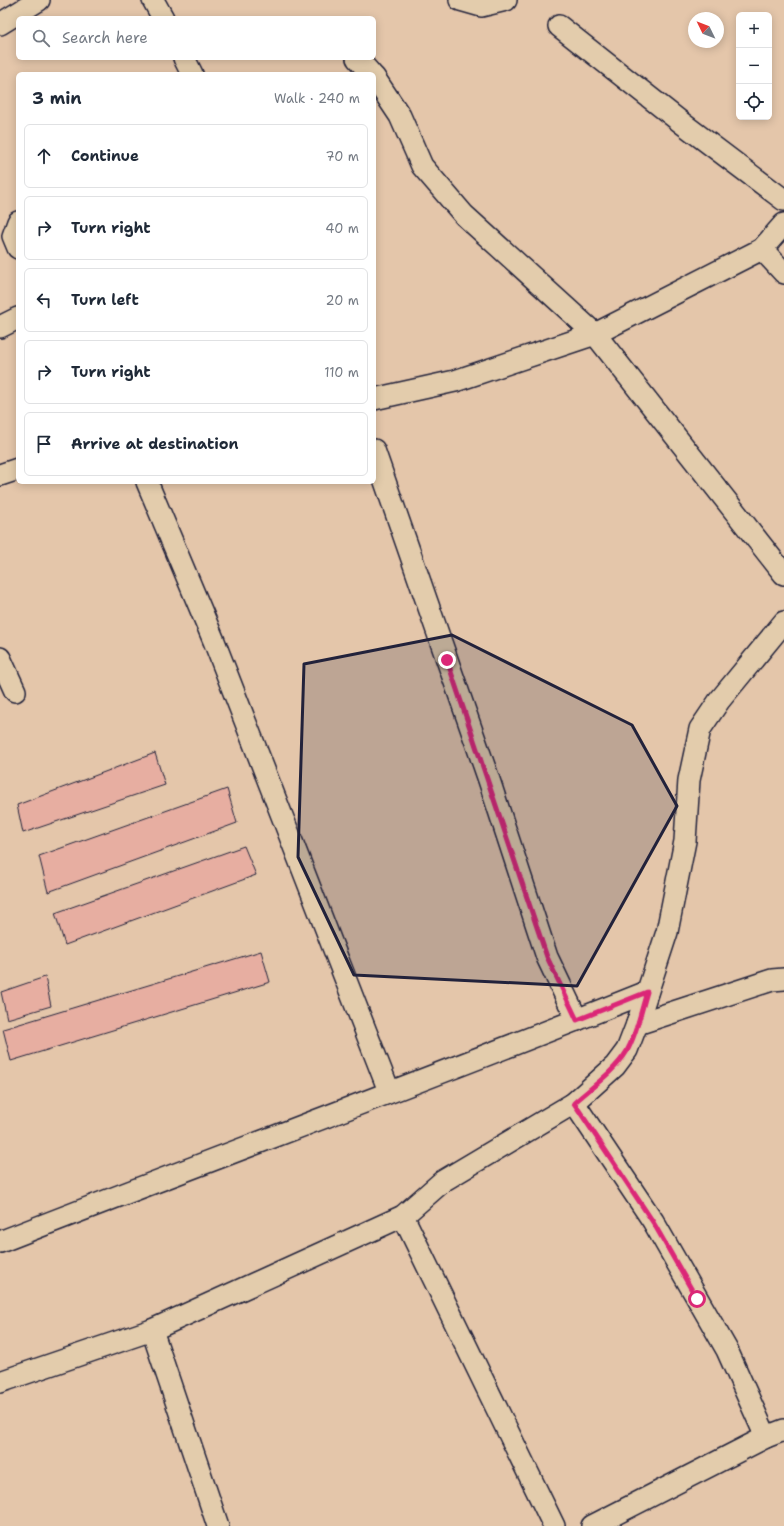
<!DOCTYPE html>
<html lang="en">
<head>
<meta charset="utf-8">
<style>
  body { margin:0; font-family:"Shantell Sans",sans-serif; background:#f2f2f3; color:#1f2937 }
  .controls { position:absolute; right:12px; top:12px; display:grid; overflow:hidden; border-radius:6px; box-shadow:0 2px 10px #0003 }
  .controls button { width:36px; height:36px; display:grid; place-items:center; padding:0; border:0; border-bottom:1px solid #e0e1e3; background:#fff; color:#1f2937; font:20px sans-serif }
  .compass { position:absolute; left:688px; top:12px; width:36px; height:36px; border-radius:50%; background:#fff; box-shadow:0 2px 10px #0003; rotate:313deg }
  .stop { position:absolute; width:12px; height:12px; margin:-9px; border:3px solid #db2777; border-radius:50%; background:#fff }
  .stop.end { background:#db2777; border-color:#fff; box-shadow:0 1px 4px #0008 }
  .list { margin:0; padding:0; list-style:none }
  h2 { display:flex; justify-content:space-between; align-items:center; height:52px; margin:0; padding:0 16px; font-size:17px }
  h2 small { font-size:13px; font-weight:400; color:#747a83 }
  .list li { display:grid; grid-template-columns:26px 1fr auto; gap:12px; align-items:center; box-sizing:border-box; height:64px; margin:0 8px 8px; padding:0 8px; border:1px solid #e0e1e3; border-radius:6px }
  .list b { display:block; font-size:15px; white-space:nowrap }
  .list em { font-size:13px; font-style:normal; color:#747a83 }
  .icon { flex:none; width:22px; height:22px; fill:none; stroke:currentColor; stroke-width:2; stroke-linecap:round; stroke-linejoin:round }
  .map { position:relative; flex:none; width:784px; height:1526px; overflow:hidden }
  .search { position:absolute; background:#fff; box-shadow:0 2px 10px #0003; left:16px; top:16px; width:360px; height:44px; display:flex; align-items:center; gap:10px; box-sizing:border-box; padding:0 14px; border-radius:6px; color:#747a83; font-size:15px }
  .panel { position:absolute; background:#fff; box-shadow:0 2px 10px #0003; left:16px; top:72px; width:360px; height:412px; border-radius:6px }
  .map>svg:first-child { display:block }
  .building { fill:#e7aea1; stroke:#22223b }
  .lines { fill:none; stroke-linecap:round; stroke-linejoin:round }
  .street-casing { stroke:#22223b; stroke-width:24 }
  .street { stroke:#e3ccac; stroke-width:21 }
  .route { stroke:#db2777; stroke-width:5 }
  .marked { fill:#22223b; fill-opacity:0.2; stroke:#22223b; stroke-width:3; stroke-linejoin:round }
</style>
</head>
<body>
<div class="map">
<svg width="784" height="1526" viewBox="0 0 784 1526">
  <rect width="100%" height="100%" fill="#e4c6aa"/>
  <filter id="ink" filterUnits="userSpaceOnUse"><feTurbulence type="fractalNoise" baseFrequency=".025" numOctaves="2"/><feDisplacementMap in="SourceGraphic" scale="8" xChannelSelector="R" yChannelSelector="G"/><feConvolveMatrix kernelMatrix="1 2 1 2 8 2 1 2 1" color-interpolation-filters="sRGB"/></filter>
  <g filter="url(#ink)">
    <!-- building -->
    <g class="building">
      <path d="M155 753 165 785 23 833 17 805Z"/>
      <path d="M227 789 237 823 48 892 39 856Z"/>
      <path d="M244 846 256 875 65 945 55 913Z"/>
      <path d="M261 951 270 982 11 1061 3 1029Z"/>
      <path d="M45 977 51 1006 7 1019 1 992Z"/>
    </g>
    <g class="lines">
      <!-- street casing -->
      <g class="street-casing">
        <g id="street">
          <path d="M153 0 163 18"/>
          <path d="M460 0 481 6 506 0"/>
          <path d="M0 24 39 0"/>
          <path d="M559 26 682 123 784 200"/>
          <path d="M184 58 192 74"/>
          <path d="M357 58 371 74"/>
          <path d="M374 77 400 116 422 166 464 215 595 334 784 574"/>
          <path d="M18 222 13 236 18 248"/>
          <path d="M762 249 784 273"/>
          <path d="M0 327 18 318"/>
          <path d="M374 399 455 381 595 334 762 249 784 224"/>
          <path d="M374 450 489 780 547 957 577 1020"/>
          <path d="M0 475 18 469"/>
          <path d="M147 482 214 641 389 1091"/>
          <path d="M0 658 15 691"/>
          <path d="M637 1024 772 980 784 979"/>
          <path d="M574 1103 653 1221 727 1350 766 1437"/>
          <path d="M403 1216 554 1526"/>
          <path d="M0 1242C215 1158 432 1078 647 992"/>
          <path d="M152 1330 218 1526"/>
          <path d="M0 1382 152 1330 403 1216 443 1181 574 1103 615 1066 627 1050 637 1024 667 932 685 841 689 780 700 729 719 701 784 622"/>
          <path d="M592 1526 766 1437 784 1430"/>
        </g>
      </g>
      <!-- street -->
      <use href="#street" class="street"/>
    </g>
  </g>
  <g class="lines" filter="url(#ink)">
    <!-- route -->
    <path class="route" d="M447 660 547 957 577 1020 647 992C641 1011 637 1033 627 1051 615 1071 592 1087 574 1103L653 1222 697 1299"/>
  </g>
  <!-- marked area -->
  <path class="marked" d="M452 635 632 725 677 806 577 986 354 975 298 857 304 664Z"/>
</svg>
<div class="controls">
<button>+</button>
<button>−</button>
<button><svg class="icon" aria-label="locate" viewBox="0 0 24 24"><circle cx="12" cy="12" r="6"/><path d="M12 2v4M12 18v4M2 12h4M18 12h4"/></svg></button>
</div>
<svg class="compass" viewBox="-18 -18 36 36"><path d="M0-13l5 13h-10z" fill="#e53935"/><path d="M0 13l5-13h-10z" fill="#747a83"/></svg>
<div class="stop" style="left:697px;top:1299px"></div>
<div class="stop end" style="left:447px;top:660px"></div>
<div class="search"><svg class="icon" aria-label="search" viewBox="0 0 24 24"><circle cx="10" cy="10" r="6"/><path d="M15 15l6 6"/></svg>Search here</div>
<section class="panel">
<h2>3 min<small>Walk · 240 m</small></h2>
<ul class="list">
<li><svg class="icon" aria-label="ahead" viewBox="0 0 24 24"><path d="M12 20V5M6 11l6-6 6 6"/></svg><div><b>Continue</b></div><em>70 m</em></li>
<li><svg class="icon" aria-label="right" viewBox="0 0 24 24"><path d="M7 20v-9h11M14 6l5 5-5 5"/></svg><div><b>Turn right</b></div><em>40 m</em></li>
<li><svg class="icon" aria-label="left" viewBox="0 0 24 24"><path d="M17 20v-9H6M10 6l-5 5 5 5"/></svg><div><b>Turn left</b></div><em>20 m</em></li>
<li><svg class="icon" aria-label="right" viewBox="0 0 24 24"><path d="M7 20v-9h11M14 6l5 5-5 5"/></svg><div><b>Turn right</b></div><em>110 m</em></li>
<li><svg class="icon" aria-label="arrive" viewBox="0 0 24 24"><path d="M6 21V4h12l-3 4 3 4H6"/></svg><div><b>Arrive at destination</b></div></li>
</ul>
</section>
</div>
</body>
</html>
